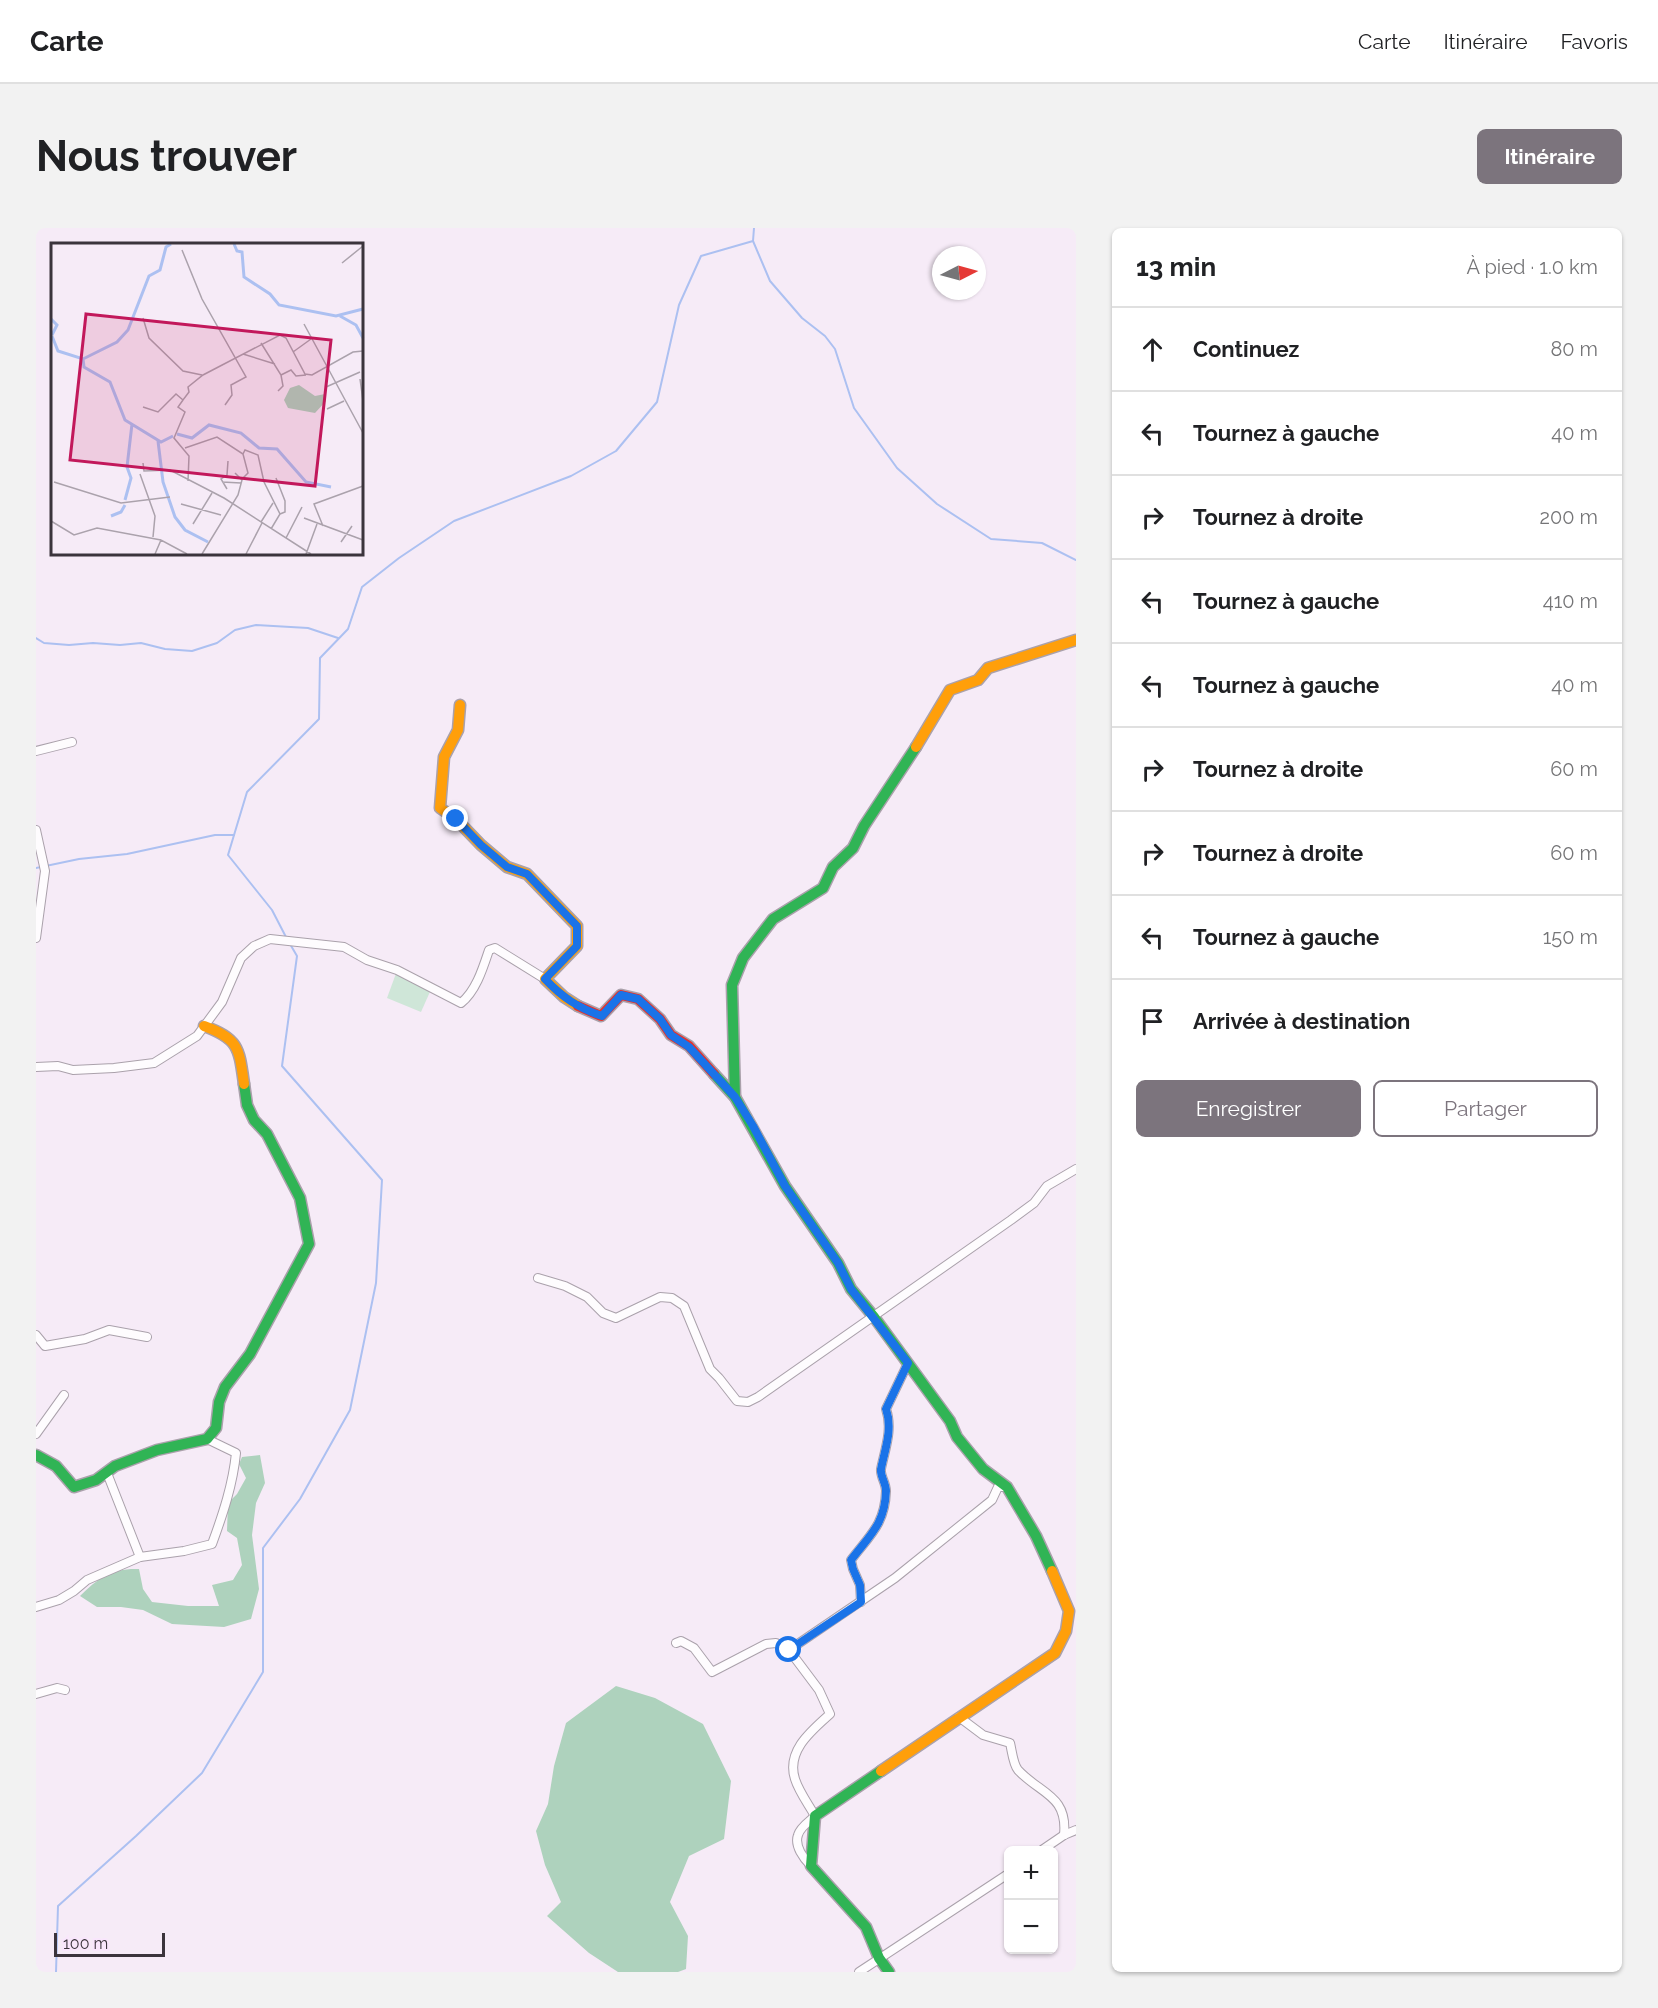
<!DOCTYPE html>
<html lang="fr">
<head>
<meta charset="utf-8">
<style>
  body { margin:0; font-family:Raleway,sans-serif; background:#f2f2f2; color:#202124 }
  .controls { position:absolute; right:18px; bottom:18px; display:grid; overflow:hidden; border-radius:9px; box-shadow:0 2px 4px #0004 }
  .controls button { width:54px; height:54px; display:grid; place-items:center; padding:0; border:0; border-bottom:2px solid #e0e0e0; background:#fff; color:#202124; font:30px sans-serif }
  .compass { position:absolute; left:896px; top:18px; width:54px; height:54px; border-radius:50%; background:#fff; box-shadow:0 2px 4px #0004; rotate:84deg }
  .scale { position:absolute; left:18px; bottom:15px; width:111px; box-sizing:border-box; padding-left:6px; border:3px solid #3b343c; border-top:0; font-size:16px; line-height:21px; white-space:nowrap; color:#3b343c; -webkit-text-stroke:4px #f9e6fc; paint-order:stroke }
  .stop { position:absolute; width:18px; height:18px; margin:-14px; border:4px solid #1a73e8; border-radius:50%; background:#fff }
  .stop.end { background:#1a73e8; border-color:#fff; box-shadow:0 2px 6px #0008 }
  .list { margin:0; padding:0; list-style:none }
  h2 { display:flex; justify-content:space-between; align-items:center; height:78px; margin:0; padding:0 24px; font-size:26px }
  h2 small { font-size:20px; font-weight:400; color:#757577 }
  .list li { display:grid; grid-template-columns:39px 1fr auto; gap:18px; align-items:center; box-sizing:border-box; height:84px; padding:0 24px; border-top:2px solid #e0e0e0 }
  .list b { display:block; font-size:22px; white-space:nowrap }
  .list em { font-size:20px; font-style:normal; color:#757577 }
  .actions { display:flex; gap:12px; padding:18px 24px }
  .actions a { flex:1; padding:14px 0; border:2px solid #7c747d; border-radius:9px; text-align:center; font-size:21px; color:#7c747d }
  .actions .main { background:#7c747d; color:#fff }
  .icon { flex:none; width:33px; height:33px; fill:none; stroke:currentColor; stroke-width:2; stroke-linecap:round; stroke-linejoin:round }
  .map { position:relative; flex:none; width:1040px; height:1744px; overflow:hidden; border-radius:9px }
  header { display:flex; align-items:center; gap:36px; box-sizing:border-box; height:84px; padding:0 30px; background:#fff; border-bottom:2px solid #e0e0e0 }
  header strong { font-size:28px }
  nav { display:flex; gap:33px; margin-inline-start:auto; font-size:21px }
  .intro { display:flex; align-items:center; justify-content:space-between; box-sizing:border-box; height:144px; padding:0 36px }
  h1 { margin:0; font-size:42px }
  .button { padding:15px 27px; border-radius:9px; background:#7c747d; color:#fff; font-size:21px; font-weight:700 }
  main { display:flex; gap:36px; padding:0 36px }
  aside { flex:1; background:#fff; border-radius:9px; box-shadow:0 2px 4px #0004 }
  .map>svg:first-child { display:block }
  .green { fill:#cfe6d8 }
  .forest { fill:#aed2bd }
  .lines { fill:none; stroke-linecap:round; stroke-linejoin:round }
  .stream { stroke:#acc0f1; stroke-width:2 }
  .street-casing { stroke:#aaa1ab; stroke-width:10 }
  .fast-casing { stroke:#aaa1ab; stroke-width:13 }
  .slow-casing { stroke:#aaa1ab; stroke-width:13 }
  .jam-casing { stroke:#aaa1ab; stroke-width:13 }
  .street { stroke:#fefcfe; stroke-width:8 }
  .fast { stroke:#30b455; stroke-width:10 }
  .slow { stroke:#ff9f0a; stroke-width:10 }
  .jam { stroke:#e5322d; stroke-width:10 }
  .route { stroke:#1a73e8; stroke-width:8 }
  .inset-river { fill:none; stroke:#acc0f1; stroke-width:3 }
  .inset-road { fill:none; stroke:#aba2ac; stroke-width:1.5 }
  .view { fill:#c2185b; fill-opacity:0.15; stroke:#c2185b; stroke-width:3 }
  .inset-edge { fill:none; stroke:#3b343c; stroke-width:3 }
</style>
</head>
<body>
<header>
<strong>Carte</strong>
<nav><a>Carte</a><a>Itinéraire</a><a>Favoris</a></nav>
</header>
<div class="intro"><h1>Nous trouver</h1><a class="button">Itinéraire</a></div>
<main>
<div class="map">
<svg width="1040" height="1744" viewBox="0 0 1040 1744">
  <rect width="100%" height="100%" fill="#f6ebf7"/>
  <!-- green -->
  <path class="green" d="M362 740 397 757 385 784 351 770Z"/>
  <!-- forest -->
  <g class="forest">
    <path d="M224 1227 229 1255 220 1275 216 1307 223 1361 215 1391 188 1399 136 1396 107 1382 85 1379H61L44 1368C62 1350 76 1340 103 1341L107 1361 116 1374 152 1378H183L176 1357 197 1352 206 1337 201 1310 191 1303 192 1275 201 1266 210 1250 203 1236 206 1229Z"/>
    <path d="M580 1458 619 1470 667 1496 695 1553 688 1611 653 1628 634 1674 652 1708 650 1741 642 1744H582L553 1725 511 1688 525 1674 509 1637 500 1603 512 1576 518 1538 530 1495Z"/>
  </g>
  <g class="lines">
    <!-- stream -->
    <g class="stream">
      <path d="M718 0 717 13 734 53 766 90 789 108 799 121 818 180 861 240 901 276 955 311 1006 315 1040 332"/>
      <path d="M0 410 8 415 33 417 57 415 84 417 105 415 129 421 156 423 181 415 199 402 220 397 272 400 302 410"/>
      <path d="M0 640 43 631 91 626 179 607H198"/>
      <path d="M251 711 236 682 192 627 211 564 283 491 284 430 312 401 326 359 363 330 418 293 535 248 580 223 621 174 643 77 665 28 717 13"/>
      <path d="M20 1744 22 1678 100 1608 166 1545 227 1444V1320L264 1271 314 1182 340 1055 346 952 246 838 261 728 254 716"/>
    </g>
    <!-- street casing -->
    <g class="street-casing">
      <g id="street">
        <path d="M0 523 36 514"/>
        <path d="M0 602 9 643 0 710"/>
        <path d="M0 839 22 838 37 842 78 840 118 835 161 808 186 774 205 730 218 718 234 711 308 719 331 732 361 742 425 775C440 763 447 740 453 722L459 720 509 751"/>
        <path d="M502 1050 529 1058 551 1069 567 1085 580 1090 624 1069 636 1070 648 1078 674 1141 683 1150 701 1173 712 1174 722 1169 975 992 998 975 1011 958 1040 941"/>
        <path d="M0 1107 9 1118 49 1111 73 1102 111 1109"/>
        <path d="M0 1206 28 1167"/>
        <path d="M71 1245 104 1329"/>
        <path d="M825 1374 824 1357 817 1341 815 1332C834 1307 849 1296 850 1263 850 1255 844 1248 845 1241 849 1221 857 1201 850 1181L872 1135"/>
        <path d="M0 1379 23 1372 38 1363 51 1352 104 1329 148 1323 176 1316C187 1286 197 1256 200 1225L171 1211"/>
        <path d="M640 1415 645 1413 658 1420 676 1444 730 1416 740 1415 753 1422 859 1350 956 1272 962 1259H971"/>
        <path d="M753 1422 783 1462 794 1486C775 1503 750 1523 759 1551 763 1564 773 1577 779 1588 774 1593 764 1599 762 1607 758 1618 768 1631 775 1638"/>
        <path d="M0 1466 21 1460 29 1462"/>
        <path d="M923 1489 947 1507 974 1515C976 1523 977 1536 982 1542 1004 1566 1032 1567 1028 1607"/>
        <path d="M1006 1622 1028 1607 1040 1602"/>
        <path d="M823 1744 972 1646"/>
      </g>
    </g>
    <!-- fast casing -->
    <g class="fast-casing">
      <g id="fast">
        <path d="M678 846 699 869 749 958 802 1035 815 1061 838 1089 914 1193 921 1209 947 1241 971 1259 1000 1308 1016 1343"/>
        <path d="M699 869 696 757 707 730 737 691 787 660 797 639 817 620 828 598 880 519"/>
        <path d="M0 1227 20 1238 38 1259 60 1252 79 1238 121 1222 171 1211 180 1200 183 1174 189 1159 214 1126 273 1016 264 970 231 906 218 892 211 877 208 856"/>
        <path d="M845 1543 779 1588 775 1638 830 1699 843 1730 853 1744"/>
      </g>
    </g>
    <!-- slow casing -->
    <g class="slow-casing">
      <g id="slow">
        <path d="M424 477 422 502 408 529 404 580 420 591 445 617 471 639 491 646 541 698V718L509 751 528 769 542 778"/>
        <path d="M880 519 914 462 942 452 952 440 1040 412"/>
        <path d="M168 798C203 811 203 820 208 856"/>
        <path d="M845 1543 1019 1425 1030 1403 1033 1383 1016 1343"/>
      </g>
    </g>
    <!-- jam casing -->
    <g class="jam-casing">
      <path id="jam" d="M542 778 565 788 585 767 602 771 624 791 635 807 653 818 678 846"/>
    </g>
    <!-- street -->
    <use href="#street" class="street"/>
    <!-- fast -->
    <use href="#fast" class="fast"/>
    <!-- slow -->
    <use href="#slow" class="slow"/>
    <!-- jam -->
    <use href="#jam" class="jam"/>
  </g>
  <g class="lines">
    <!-- route -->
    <path class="route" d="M420 591 445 617 471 639 491 646 541 698V718L509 751C526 769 542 780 566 788L585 767 602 771 624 791 635 807 653 819 699 869 717 898 749 958 802 1035 815 1061 872 1135 850 1181C857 1201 849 1221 845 1241 844 1248 850 1255 850 1263 849 1296 834 1307 815 1332L817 1341 824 1357 825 1374 753 1422"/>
  </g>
  <!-- overview -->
  <g transform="translate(15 15)">
    <rect width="312" height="312" fill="#f6ebf7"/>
    <path d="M248 142 264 153 274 151 275 158 264 170 237 165 233 157 239 145Z" fill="#aed2bd"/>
    <path class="inset-river" d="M183 1 186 8 191 9 193 34 219 51 228 62 285 73 312 66M289 73 305 82 312 95M0 76 6 82 1 92M1 93 7 108 32 116 66 99 77 87 98 33 109 27 115 4 120 1M32 116 33 124 59 139 74 177 110 199 122 193M126 191 141 195 158 182 190 190 208 205 226 206 255 239 280 244M107 198 112 239 124 274 134 287 157 299M74 257 80 235 76 224 81 181M60 273 70 269 74 262"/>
    <path class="inset-road" d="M131 7 151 56 195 134 180 142 181 152 174 162M291 20 312 3M92 75 98 95 132 128 151 132M253 81 312 190M210 100 230 132 232 143 227 148M242 109 260 96M192 111 224 121M230 132 240 127 245 133 255 132M309 136 312 158M275 144 309 129M132 157 127 164 134 169 123 195 138 213 137 238M92 164 107 169 125 151 132 157 138 149 137 144 152 132 229 92 235 95 254 131 261 132 302 109 312 108M276 166 293 158M134 205 166 194 192 211 197 230 190 237M192 211 194 207 207 212 213 239 229 271 220 286M92 220 93 228 119 227 173 255 260 311M89 231 104 273 102 294M225 235 234 258V269L229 271M3 239 70 260 119 254M171 239 190 240M176 246 170 236 176 232 177 218M130 261 170 272M253 275 312 297M0 278 23 292 46 285 110 297M210 279 222 260M142 281 161 250M272 283 263 261 312 243M235 295 251 264M290 299 301 283M104 311 110 297 136 311M151 311 187 252 191 237 184 230M195 311 211 280M255 311 266 281"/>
    <path class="view" d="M35 71 280 97 264 243 19 217Z"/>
    <rect width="312" height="312" class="inset-edge"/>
  </g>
</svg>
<div class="controls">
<button>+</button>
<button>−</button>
</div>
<svg class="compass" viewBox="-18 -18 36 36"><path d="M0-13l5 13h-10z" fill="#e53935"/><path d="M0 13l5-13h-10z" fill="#757577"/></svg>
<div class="scale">100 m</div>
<div class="stop" style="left:753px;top:1422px"></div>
<div class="stop end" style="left:420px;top:591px"></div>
</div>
<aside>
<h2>13 min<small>À pied · 1.0 km</small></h2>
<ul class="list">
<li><svg class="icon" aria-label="ahead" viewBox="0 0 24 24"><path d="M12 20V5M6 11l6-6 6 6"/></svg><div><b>Continuez</b></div><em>80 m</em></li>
<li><svg class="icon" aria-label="left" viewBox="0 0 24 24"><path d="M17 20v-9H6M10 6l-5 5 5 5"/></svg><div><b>Tournez à gauche</b></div><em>40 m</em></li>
<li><svg class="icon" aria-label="right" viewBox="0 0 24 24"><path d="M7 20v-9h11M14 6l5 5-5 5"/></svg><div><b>Tournez à droite</b></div><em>200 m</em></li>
<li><svg class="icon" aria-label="left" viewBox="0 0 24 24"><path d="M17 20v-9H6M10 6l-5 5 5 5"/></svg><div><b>Tournez à gauche</b></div><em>410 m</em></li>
<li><svg class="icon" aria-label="left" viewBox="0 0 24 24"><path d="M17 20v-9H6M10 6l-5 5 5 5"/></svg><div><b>Tournez à gauche</b></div><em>40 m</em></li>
<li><svg class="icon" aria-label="right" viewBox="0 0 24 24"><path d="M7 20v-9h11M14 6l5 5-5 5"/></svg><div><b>Tournez à droite</b></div><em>60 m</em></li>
<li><svg class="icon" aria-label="right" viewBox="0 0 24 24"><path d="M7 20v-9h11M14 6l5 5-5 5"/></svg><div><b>Tournez à droite</b></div><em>60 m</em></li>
<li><svg class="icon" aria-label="left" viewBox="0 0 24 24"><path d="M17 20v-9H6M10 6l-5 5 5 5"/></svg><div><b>Tournez à gauche</b></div><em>150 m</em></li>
<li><svg class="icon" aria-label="arrive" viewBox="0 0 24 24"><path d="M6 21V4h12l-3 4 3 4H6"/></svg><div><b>Arrivée à destination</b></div></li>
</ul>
<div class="actions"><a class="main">Enregistrer</a><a>Partager</a></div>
</aside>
</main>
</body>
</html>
